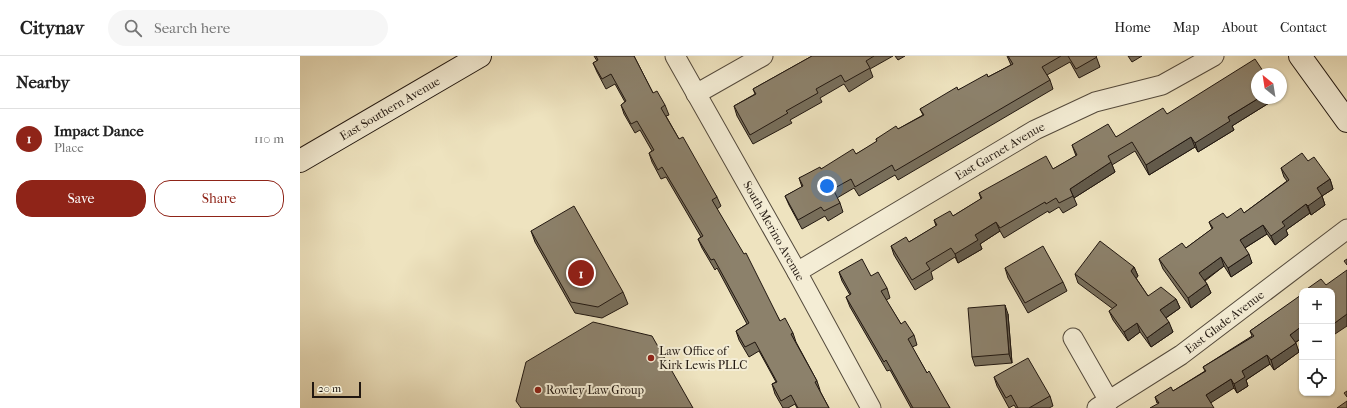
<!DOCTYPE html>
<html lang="en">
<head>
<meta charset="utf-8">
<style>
  body { margin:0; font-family:"IM FELL French Canon",serif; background:#f6f6f6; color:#222 }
  .controls { position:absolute; right:12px; bottom:12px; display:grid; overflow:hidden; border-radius:8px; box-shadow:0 1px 3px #0004 }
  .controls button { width:36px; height:36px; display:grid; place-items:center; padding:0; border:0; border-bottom:1px solid #e0e0e0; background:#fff; color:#222; font:20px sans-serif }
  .compass { position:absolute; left:951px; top:12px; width:36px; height:36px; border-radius:50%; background:#fff; box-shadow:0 1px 3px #0004; rotate:330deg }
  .scale { position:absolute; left:12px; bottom:10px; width:49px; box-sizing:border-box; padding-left:4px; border:2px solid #211710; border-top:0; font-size:11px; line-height:14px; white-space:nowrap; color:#211710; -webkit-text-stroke:3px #f4edd5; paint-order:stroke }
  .you { position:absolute; left:527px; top:130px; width:14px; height:14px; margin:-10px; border:3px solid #fff; border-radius:50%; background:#1a73e8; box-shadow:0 0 0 6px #1a73e833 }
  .badge { display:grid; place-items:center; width:26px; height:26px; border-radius:50%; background:#8f2418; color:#fff; font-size:13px; font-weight:700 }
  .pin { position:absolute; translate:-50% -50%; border:2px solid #fff; box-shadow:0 1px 4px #0006 }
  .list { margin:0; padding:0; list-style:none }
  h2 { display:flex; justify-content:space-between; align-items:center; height:52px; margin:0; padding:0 16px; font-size:17px }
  h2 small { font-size:13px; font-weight:400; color:#767676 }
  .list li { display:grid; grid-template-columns:26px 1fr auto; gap:12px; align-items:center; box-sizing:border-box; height:60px; padding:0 16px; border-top:1px solid #e0e0e0 }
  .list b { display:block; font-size:15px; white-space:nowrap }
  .list p { margin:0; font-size:13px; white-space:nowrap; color:#767676 }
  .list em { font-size:13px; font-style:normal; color:#767676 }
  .actions { display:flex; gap:8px; padding:12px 16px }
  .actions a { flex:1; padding:9px 0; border:1px solid #8f2418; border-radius:16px; text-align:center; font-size:14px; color:#8f2418 }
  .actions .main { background:#8f2418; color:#fff }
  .icon { flex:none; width:22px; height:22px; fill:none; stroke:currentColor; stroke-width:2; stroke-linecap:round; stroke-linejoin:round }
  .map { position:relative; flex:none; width:1047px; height:352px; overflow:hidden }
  header { display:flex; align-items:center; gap:24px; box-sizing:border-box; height:56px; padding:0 20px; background:#fff; border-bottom:1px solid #e0e0e0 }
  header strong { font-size:19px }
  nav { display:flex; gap:22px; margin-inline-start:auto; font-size:14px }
  .search { width:280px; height:36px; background:#f6f6f6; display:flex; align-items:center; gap:10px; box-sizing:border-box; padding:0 14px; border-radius:22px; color:#767676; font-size:15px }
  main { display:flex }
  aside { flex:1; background:#fff }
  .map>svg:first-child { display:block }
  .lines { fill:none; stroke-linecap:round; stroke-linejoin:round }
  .street-casing { stroke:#544a3c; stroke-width:21 }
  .secondary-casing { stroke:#211710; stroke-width:24 }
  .street { stroke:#f4edd5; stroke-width:19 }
  .secondary { stroke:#f4edd5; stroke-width:22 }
  .wall { fill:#786f5c; stroke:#211710 }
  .shaded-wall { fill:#625a4b; stroke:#211710 }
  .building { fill:#8c816b; stroke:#211710 }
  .poi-dot { fill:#8f2418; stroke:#f4edd5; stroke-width:1.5 }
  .labels { text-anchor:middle; stroke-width:4; stroke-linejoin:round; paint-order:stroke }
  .street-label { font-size:12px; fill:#211710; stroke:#f4edd5 }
  .poi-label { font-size:12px; fill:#211710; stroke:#f4edd5; text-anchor:start }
</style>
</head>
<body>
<header>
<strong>Citynav</strong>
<div class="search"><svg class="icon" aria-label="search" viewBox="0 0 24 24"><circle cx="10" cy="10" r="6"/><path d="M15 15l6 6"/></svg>Search here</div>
<nav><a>Home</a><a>Map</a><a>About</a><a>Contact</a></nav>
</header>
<main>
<aside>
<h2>Nearby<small></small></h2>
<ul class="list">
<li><span class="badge">1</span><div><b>Impact Dance</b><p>Place</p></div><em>110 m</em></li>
</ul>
<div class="actions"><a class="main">Save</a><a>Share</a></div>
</aside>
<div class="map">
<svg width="1047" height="352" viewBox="0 0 1047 352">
  <rect width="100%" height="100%" fill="#eee3bf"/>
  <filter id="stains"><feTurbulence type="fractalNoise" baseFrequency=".005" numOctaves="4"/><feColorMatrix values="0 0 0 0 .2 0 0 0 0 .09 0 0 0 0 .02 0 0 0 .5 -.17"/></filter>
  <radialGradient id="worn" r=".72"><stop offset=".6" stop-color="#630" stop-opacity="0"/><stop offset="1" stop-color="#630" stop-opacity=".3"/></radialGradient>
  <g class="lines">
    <!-- street casing -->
    <g class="street-casing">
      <g id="street">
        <path id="s1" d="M375 0 497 216 571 352"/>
        <path d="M396 38 463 0"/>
        <path id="s2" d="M497 216 735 74 795 46 862 29 914 0"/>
        <path d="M773 282 809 345"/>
        <path id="s3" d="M797 352 881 299 1047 173"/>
      </g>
    </g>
    <!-- secondary casing -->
    <g class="secondary-casing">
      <g id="secondary">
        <path d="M1000 0 1047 65"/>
        <path id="s4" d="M0 105 180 0"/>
      </g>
    </g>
    <!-- street -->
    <use href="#street" class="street"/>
    <!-- secondary -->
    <use href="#secondary" class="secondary"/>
  </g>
  <!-- wall -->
  <g class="wall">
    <path d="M294 0H334L353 37 365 49 369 59 366 60 379 83 417 141 421 150 417 153 480 265 493 277 496 286 517 325 520 334V335L529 352H497L495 348 488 352H483L475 338 472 328 476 326 459 295 449 301 439 284 436 275 447 268 417 212 415 214 402 192 398 183 401 181 366 121 361 123 352 106 349 97 352 95 340 74 335 77 324 58 321 49 325 46 315 28 306 33 297 16 293 7 297 5Z"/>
    <path d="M512 0H593L570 13 573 21 549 36 544 28 520 42 522 46 490 64 492 67 453 88 437 60 434 50 455 38 453 33Z"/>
    <path d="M595 0H605L598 4Z"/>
    <path d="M707 0H796L800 11 779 22 770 6 747 19 750 24 753 33 598 124 595 119 559 140 554 132 537 142 540 147 543 156 528 165 525 160 502 173 489 149 485 140 502 131 499 122 521 113 556 98 577 86 576 83 598 73 623 59 620 53 658 34 688 21 711 9Z"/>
    <path d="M828 0H842L832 6Z"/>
    <path d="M957 42H967L969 47 932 70 934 74 898 96 895 91 849 119 835 95 812 109 815 116 774 142 777 149 763 157 759 151 749 157 748 155 704 182 700 175 680 188 682 193 658 207 655 201 631 216 633 223 615 234 594 199 591 190 609 186 636 170 634 164 653 160 681 143 679 137 753 113 776 100 772 89 816 81 867 58Z"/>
    <path d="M1008 105 1030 123 1033 133 1022 140 1025 149 1011 159 1010 157 986 174 988 179 975 189 967 178 945 192 952 207 931 221 924 210 905 225 907 228 911 237 891 252 863 213 859 203 886 192 912 173 909 166 944 157 987 125 984 121 981 112Z"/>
    <path d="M231 175 323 236 328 248 302 262 275 257 235 186Z"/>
    <path d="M834 211 838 220 836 222 848 240 876 243 880 252 866 262 873 276 851 291 840 276 828 285 813 264 809 255 813 253 778 227 775 218Z"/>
    <path d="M705 212 763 226 767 235 728 257 708 222Z"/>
    <path d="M539 216 571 220 587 232 590 242 586 244 601 268 614 279 617 289 612 291 627 317 650 352H611L590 314 587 315 550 251 546 241 550 239 542 225Z"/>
    <path d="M1002 236V282L995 287 999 296 974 314 970 308 946 324 948 330 937 337 934 332 857 347 855 341 873 335 905 315 903 311 952 280 950 275 1001 240 1000 238Z"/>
    <path d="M708 258 712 307 675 310 672 301Z"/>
    <path d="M694 321 750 340 753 350 749 352H716L714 349 709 352 697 330Z"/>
  </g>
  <!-- shaded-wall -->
  <g class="shaded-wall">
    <path d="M959 42H967L969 47 932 70 934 74 898 96 895 87 928 61Z"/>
    <path d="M891 81 895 91 849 119 846 109Z"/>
    <path d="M811 106 815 116 774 142 770 133Z"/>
    <path d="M1030 123 1033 133 1022 140 1025 149 1011 159 1008 150 1017 132Z"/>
    <path d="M1006 148 1010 157 986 174 988 179 975 189 971 180 982 166Z"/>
    <path d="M696 166 700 175 680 188 682 193 658 207 655 198 675 179Z"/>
    <path d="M963 169 967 178 943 193 940 184Z"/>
    <path d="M949 198 952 207 931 221 928 212Z"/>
    <path d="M921 201 924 210 902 226 899 217Z"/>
    <path d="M834 211 838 220 835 224 831 215Z"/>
    <path d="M907 228 911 237 891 252 888 242Z"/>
    <path d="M876 243 880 252 864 263 860 254Z"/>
    <path d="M705 249 708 258 712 307 709 298Z"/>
    <path d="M1047 258V270L1032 280V269Z"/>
    <path d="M869 266 873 276 851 291 847 282Z"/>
    <path d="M837 267 840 276 828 285 824 276Z"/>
    <path d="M1002 270V282L993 288 990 279Z"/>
    <path d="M996 287 999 296 974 314 971 304Z"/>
    <path d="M967 299 970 308 946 324 948 330 937 337 934 328 942 315Z"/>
    <path d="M931 323 934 332 909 348 906 339Z"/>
  </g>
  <!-- building -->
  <g class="building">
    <path d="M296 0H334L353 37 357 35 365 49 361 52 379 83 383 81 417 141 412 144 444 198 446 197 480 265 485 262 493 277 491 278 517 325 515 326 529 352H498L491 339 481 345 472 328 477 326 455 286 445 291 436 275 449 267 414 203 411 204 398 183 403 180 362 111 358 114 349 97 354 94 337 65 331 68 321 49 326 45 311 18 302 23 293 7 298 4Z"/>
    <path d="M512 0H574L566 5 570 12 545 26 541 19 516 33 518 37 486 55 488 57 450 79 434 50 456 38 453 33Z"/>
    <path d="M708 0H761L742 11 750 24 595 115 592 109 555 131 551 123 533 133 540 147 524 155 521 151 498 164 485 140 503 130 499 122 520 111 521 113 553 93 556 98 577 85 576 83 596 70 598 73 624 59 620 53 657 31 658 34 687 18 688 21 713 8Z"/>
    <path d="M768 0H796L797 1 776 13Z"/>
    <path d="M955 3 965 18H957V42H959L928 61 930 65 895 87 891 81 846 109 832 86 808 100 811 106 770 133 773 140 759 147 756 142 746 148 745 146 700 172 696 166 675 179 678 184 655 198 651 192 626 207 630 213 612 224 591 190 606 181 609 186 637 169 634 164 650 155 653 160 682 142 679 137 746 100 753 113 777 99 772 89 808 68 816 81 863 52 867 58Z"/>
    <path d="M1002 97 1008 105 1014 101 1030 123 1017 132 1022 140 1008 150 1006 148 982 166 985 170 971 180 963 169 940 184 949 198 928 212 921 201 899 217 907 228 888 242 859 203 882 187 886 192 913 172 909 166 923 157 927 162 941 152 944 157 989 124 981 112Z"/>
    <path d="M274 150 323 236 298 251 271 246 231 175Z"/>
    <path d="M800 185 834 211 831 215 848 240 861 231 876 243 860 254 869 266 847 282 837 267 824 276 809 255 817 249 775 218Z"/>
    <path d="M743 190 763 226 725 247 705 212Z"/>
    <path d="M562 203 571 220 578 216 587 232 581 235 601 268 605 265 614 279 608 283 627 317 629 315 650 352H613L586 304 584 306 546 241 551 238 539 216Z"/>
    <path d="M1047 203V209L1044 205Z"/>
    <path d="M1047 214V258L1032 269V235H1004L1021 223 1026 229Z"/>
    <path d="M1002 236V270L990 279 996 287 971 304 967 299 942 315 945 321 934 328 931 323 906 339 914 352H850L859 347 855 341 871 331 873 335 906 315 903 311 954 280 950 275 1001 239 1000 238Z"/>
    <path d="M705 249 709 298 672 301 668 252Z"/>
    <path d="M293 266 352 280 393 352H221L216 345 226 306Z"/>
    <path d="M728 302 750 340 729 352H718L711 339 706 342 694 321Z"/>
    <path d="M1047 335V341L1044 337Z"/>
    <path d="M1047 345V352H1037Z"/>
  </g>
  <!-- markers -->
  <g class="poi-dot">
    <circle cx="351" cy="302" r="4"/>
    <circle cx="238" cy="334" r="4"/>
  </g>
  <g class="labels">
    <!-- street labels -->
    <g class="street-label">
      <text dy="4" stroke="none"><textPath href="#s4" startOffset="104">East Southern Avenue</textPath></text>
      <text dy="4" stroke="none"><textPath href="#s2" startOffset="236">East Garnet Avenue</textPath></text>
      <text dy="4" stroke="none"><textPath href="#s1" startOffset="201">South Merino Avenue</textPath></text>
      <text dy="4" stroke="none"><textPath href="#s3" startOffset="154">East Glade Avenue</textPath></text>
    </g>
    <!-- poi labels -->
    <g class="poi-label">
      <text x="359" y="299">Law Office of<tspan x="359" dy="14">Kirk Lewis PLLC</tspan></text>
      <text x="246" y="338">Rowley Law Group</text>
    </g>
  </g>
  <rect width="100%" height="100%" filter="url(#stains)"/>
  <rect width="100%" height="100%" fill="url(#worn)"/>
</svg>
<div class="controls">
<button>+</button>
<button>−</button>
<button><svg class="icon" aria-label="locate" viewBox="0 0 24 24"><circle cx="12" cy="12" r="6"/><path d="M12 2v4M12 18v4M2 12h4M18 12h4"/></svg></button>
</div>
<svg class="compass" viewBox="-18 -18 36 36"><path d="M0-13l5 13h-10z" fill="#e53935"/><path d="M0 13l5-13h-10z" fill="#767676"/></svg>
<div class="scale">20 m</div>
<div class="you"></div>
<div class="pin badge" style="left:281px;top:217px">1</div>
</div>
</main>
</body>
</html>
